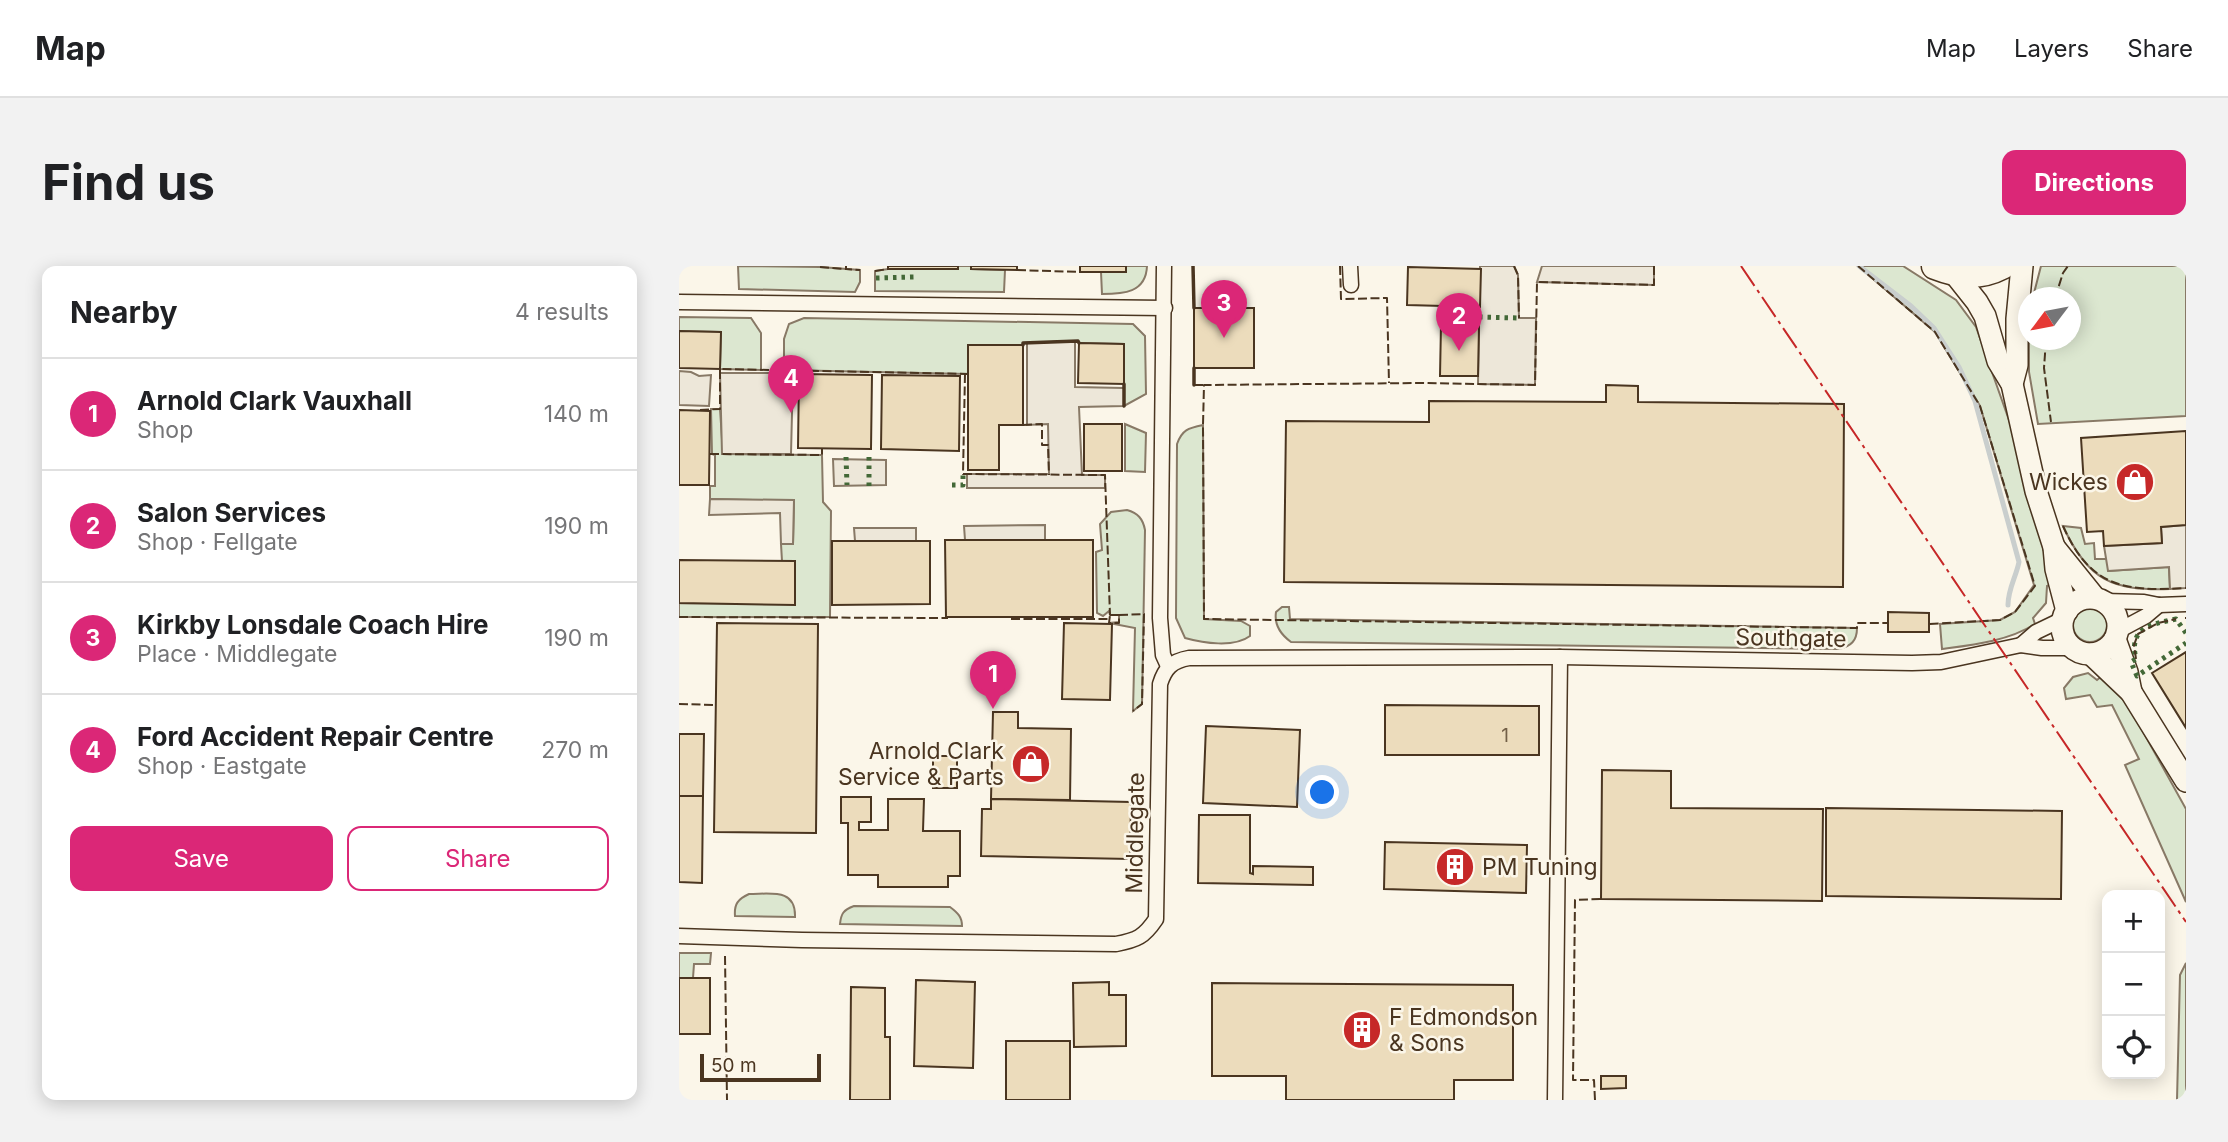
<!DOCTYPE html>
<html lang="en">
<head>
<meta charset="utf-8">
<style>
  body { margin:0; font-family:Inter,sans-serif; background:#f2f2f2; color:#202124 }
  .controls { position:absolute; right:21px; bottom:21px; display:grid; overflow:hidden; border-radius:14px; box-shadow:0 4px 18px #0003 }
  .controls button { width:63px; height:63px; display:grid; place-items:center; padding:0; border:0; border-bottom:2px solid #e0e0e0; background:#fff; color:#202124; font:35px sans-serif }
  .compass { position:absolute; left:1339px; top:21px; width:63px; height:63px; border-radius:50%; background:#fff; box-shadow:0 4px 18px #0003; rotate:238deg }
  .scale { position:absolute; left:21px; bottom:18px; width:121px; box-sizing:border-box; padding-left:7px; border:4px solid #4a3520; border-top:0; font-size:19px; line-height:24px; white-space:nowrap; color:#4a3520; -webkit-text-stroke:5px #fbf6e9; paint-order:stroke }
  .you { position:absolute; left:644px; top:527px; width:24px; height:24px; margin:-18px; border:5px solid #fff; border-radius:50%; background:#1a73e8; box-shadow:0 0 0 10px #1a73e833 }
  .badge { display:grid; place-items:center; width:46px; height:46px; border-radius:50%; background:#db2777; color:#fff; font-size:23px; font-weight:700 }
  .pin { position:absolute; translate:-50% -58px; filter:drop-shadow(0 2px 4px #0008) }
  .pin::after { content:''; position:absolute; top:37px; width:24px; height:21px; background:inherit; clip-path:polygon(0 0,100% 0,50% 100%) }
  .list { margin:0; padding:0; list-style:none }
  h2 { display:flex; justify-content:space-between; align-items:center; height:91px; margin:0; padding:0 28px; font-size:30px }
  h2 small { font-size:23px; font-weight:400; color:#757577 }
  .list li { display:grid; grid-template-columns:46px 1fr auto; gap:21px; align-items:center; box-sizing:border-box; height:112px; padding:0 28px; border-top:2px solid #e0e0e0 }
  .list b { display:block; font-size:26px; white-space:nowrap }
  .list p { margin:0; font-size:23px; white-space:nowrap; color:#757577 }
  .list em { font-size:23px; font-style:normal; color:#757577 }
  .actions { display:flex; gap:14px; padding:21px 28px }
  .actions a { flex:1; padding:16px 0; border:2px solid #db2777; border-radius:14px; text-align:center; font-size:24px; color:#db2777 }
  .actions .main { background:#db2777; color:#fff }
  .icon { flex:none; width:38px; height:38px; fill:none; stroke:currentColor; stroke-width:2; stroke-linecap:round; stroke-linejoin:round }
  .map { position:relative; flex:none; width:1507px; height:834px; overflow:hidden; border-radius:14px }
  header { display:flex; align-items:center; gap:42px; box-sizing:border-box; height:98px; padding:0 35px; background:#fff; border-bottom:2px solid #e0e0e0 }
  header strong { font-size:33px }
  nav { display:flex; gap:38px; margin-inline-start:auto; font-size:24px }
  .intro { display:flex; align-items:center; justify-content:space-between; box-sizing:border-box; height:168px; padding:0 42px }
  h1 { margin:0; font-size:49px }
  .button { padding:18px 32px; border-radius:14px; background:#db2777; color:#fff; font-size:24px; font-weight:700 }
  main { display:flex; gap:42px; padding:0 42px }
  aside { flex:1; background:#fff; border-radius:14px; box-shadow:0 4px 18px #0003 }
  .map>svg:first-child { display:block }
  .green { fill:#dce7d0; stroke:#887966; stroke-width:2 }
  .parking { fill:#ede7d9; stroke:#887966; stroke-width:2 }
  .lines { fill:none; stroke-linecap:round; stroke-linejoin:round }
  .stream { stroke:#c9cecd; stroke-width:5 }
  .building { fill:#ecdcbc; stroke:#4a3520; stroke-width:2 }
  .street-casing { stroke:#4a3520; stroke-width:17 }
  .secondary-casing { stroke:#4a3520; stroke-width:24 }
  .highway-casing { stroke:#4a3520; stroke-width:29 }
  .street { stroke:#fbf6e9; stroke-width:14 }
  .secondary { stroke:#fbf6e9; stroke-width:21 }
  .highway { stroke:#fbf6e9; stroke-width:26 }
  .hedge { stroke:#436837; stroke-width:5; stroke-dasharray:3.5 5; stroke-linecap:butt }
  .fence { stroke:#4a3520; stroke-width:2; stroke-dasharray:9 3.5; stroke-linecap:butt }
  .wall { stroke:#4a3520; stroke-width:3.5 }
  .power { stroke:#c62828; stroke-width:2; stroke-dasharray:24 5 3.5 5; stroke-linecap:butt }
  .labels { text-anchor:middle; stroke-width:5; stroke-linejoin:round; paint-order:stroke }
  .number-label { font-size:19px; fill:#725f47 }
  .poi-label { font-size:23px; fill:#4a3520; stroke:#fbf6e9; text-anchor:end }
  .street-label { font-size:23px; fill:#4a3520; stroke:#fbf6e9 }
</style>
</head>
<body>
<header>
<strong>Map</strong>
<nav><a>Map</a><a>Layers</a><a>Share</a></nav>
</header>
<div class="intro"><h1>Find us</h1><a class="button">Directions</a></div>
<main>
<aside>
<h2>Nearby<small>4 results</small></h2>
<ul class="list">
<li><span class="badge">1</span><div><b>Arnold Clark Vauxhall</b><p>Shop</p></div><em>140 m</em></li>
<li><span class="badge">2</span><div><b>Salon Services</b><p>Shop · Fellgate</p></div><em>190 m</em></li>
<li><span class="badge">3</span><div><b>Kirkby Lonsdale Coach Hire</b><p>Place · Middlegate</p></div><em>190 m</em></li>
<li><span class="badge">4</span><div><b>Ford Accident Repair Centre</b><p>Shop · Eastgate</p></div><em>270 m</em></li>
</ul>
<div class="actions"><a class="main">Save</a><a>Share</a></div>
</aside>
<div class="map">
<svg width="1507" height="834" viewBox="0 0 1507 834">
  <rect width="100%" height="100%" fill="#fbf6e9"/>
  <!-- green -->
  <g class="green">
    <path d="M59 0 141 1 181 4V16L176 26 60 23Z"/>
    <path d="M279 0H292L293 3 326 4 325 26 196 25V5L209 3H278Z"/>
    <path d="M447 0H468C467 27 444 28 423 28L422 6H446Z"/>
    <path d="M1179 0H1224L1277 34 1297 61 1331 157 1356 246 1373 318 1368 320 1367 337 1354 352 1356 358C1330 375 1293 379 1263 383L1261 358 1321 354 1336 346 1355 319 1301 140 1256 66Z"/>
    <path d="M1362 0H1507V150L1359 158 1350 106V74H1392V32L1354 31Z"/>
    <path d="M0 51 72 52 82 67V104L41 103 42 66 0 65Z"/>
    <path d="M125 52 454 58 466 70 467 128 445 140V78L400 77 399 75 345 77 344 79H289V108L105 104V73L110 58Z"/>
    <path d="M32 143H41L44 188 143 189 144 236 152 245 151 351H0V337L116 338V296L103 295 102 278H114L115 235 31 233V220H36V189L33 188Z"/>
    <path d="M446 158 467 167 466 206 446 205Z"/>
    <path d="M524 159 525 353 562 355 571 360V370C555 382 524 377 506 372L497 352 498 178C503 164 509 162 524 159Z"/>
    <path d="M448 244C459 247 464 253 466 264L463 438 454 445 456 362 430 357 440 356V349H431L430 345 424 350 418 347 417 286 423 284 421 258 432 246Z"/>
    <path d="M1384 260 1402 262 1406 278 1415 277 1416 293H1428L1430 305 1490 301 1491 323C1434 325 1409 315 1384 260Z"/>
    <path d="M603 341H610L611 353 1178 362C1178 375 1172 380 1160 383L612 376C601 368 595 359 597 346Z"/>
    <circle cx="1411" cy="359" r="17"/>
    <path d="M1409 407 1418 414 1423 410 1447 435 1507 543V636L1446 499 1460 493 1433 439 1418 441 1411 429 1387 433 1385 422 1394 411Z"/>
    <path d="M70 628C92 628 117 622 116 651L56 650C55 638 59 633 70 628Z"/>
    <path d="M175 640 271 641C279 647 283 651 283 660L161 658C162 648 164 644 175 640Z"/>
    <path d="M0 687H32L31 698H15L14 712H0Z"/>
    <path d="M1507 697V834H1498L1501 709Z"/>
  </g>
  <!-- parking -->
  <g class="parking">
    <path d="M801 0H835L839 9 840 52H857L856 119 799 118Z"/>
    <path d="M863 0H975V19L858 16Z"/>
    <path d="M396 75V121L445 122V140L400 141 403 209H426V222H288V208H370L369 158 348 159V77Z"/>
    <path d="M0 105 12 106 20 110 32 109 30 140 0 139Z"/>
    <path d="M41 107H114L112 188H43Z"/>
    <path d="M154 193 207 194V219L155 220Z"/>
    <path d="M31 233 115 234 114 278H102L101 247 30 249Z"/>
    <path d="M366 259V274H286L285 260Z"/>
    <path d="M1507 259V322L1491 323 1490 301 1429 305 1425 280 1483 277 1482 261Z"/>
    <path d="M175 262H237V275H176Z"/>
  </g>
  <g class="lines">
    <!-- stream -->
    <path class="stream" d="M1180 0 1232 40 1255 62 1280 101 1296 135 1340 296C1337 311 1329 323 1329 339"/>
  </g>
  <!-- building -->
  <g class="building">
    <rect x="209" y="0" width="70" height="3"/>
    <path d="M292 0H338V4L292 3Z"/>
    <rect x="401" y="0" width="46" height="6"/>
    <path d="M729 1 802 3 801 41 728 39Z"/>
    <rect x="515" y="42" width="60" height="60"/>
    <path d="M762 59 800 60 799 110H761Z"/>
    <path d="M0 65 42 66 41 103 0 102Z"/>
    <path d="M400 77 445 78V118L399 117Z"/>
    <path d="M289 79H344V159H320V204H289Z"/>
    <path d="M120 108 193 109 192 183 119 182Z"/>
    <path d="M203 109 281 110 280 185 202 183Z"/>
    <path d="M927 119 959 120V136L1165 138 1164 321 605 316 607 155 750 156V135L927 136Z"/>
    <path d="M0 144 31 145 30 219H0Z"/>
    <rect x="405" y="158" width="38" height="47"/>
    <path d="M1507 165V259L1482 261 1483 277 1425 280 1424 265 1408 266 1402 172Z"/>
    <path d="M266 274H414V351H267Z"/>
    <path d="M153 275H251V338L153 339Z"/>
    <path d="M0 294 116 295V339L0 337Z"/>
    <path d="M1209 346 1250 347V366H1209Z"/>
    <path d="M38 357 139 358 137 567 35 566Z"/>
    <path d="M385 357 433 358 431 434 383 433Z"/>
    <path d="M1507 386V462L1473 407Z"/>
    <path d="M706 439 860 440V489H706Z"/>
    <path d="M314 446H339V462L392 463 391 534 312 533Z"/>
    <path d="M527 460 621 464 618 541 524 537Z"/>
    <path d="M0 468H25L24 530H0Z"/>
    <rect x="254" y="490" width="24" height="32"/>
    <path d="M923 504 992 505V542L1144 543 1143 635 922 633Z"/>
    <path d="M0 530H24L23 617 0 616Z"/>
    <path d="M162 531H192V556H180V564H209V533H245L244 565H281V610H269V621H199V609H169V557H162Z"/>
    <path d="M312 533 452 536 451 593 302 590 303 543H312Z"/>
    <path d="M1147 542 1383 545 1382 633 1147 630Z"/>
    <path d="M520 549H571V607L574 608V600L634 601V619L519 617Z"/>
    <path d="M706 576 848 579 847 627 705 623Z"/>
    <rect x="0" y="712" width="31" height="56"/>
    <path d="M237 714 296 716 294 802 235 800Z"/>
    <path d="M430 716V729H447V780L395 781 394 717Z"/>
    <path d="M533 717 834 719V814H775V834H607V810H533Z"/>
    <path d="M172 721 206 722V771H211V834H171Z"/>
    <rect x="327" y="775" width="64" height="59"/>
    <path d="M922 810H947V822L922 823Z"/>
  </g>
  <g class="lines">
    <!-- street casing -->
    <g class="street-casing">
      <g id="street">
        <path d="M485 0 481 352 484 389 489 400"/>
        <path d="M671 0 672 19"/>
        <path d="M0 36 486 42"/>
        <path d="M1424 335 1465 336 1480 339 1507 338"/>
        <path d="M1439 365 1467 350 1480 339"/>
        <path d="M1342 379 1357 366 1384 353"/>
        <path d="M0 670 123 674 437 678C458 674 465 671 477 653L481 418C486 402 493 395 510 392L881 391 1233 397 1262 396 1342 379 1363 382H1395"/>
        <path d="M876 834 881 391"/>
      </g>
    </g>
    <!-- secondary casing -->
    <g class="secondary-casing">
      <g id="secondary">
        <path d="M1275 7 1298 36 1306 50 1319 95 1333 118 1357 225 1375 281 1377 303 1388 345"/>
        <path d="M1333 118 1338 99V53L1343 0"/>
        <path d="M1375 281 1416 332"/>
        <circle cx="1411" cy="360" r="28"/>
        <path d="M1436 373 1448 406 1452 426"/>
        <path d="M1412 388 1452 426 1507 515"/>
      </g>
    </g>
    <!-- highway casing -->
    <g class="highway-casing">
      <path id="highway" d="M1256 0C1279 9 1300 12 1323 0"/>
    </g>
    <!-- street -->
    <use href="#street" class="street"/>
    <!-- secondary -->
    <use href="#secondary" class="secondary"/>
    <!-- highway -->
    <use href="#highway" class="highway"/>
    <!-- hedge -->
    <g class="hedge">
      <path d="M197 12 235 11"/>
      <path d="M800 51 840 52"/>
      <path d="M167 191 168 219"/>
      <path d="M190 191V220"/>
      <path d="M273 219H284V208"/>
      <path d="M1507 367 1497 353C1473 358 1449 361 1457 393L1452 396 1458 410 1507 377"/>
    </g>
    <!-- fence -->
    <g class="fence">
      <path d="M167 0V3L181 4"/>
      <path d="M661 0 662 33 708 32 710 117"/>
      <path d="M835 0 839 9 840 52"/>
      <path d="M975 0V19L858 16 856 119 742 117 525 119 524 159 525 353 1178 362V357H1209"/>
      <path d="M1179 0 1256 66 1301 140 1356 320 1336 346 1321 354 1250 358"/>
      <path d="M141 1 167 3"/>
      <path d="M338 4 401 6"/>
      <path d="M196 5 209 3"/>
      <path d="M1376 32 1384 7 1389 0"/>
      <path d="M1367 74 1365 102 1372 156"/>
      <path d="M286 108 284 208 426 209 431 349"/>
      <path d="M515 119H525"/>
      <path d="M21 144 41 143V103L289 108"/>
      <path d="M344 159 363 158V179H369L370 209"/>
      <path d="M31 188 143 189V182"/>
      <path d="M1384 260C1411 321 1445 326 1507 322"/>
      <path d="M431 349H440V357H430Z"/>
      <path d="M440 349 465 348 463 438 454 445"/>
      <path d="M0 351 269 352"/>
      <path d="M1506 352H1507"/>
      <path d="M332 353H430"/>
      <path d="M1457 393 1455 379 1459 368 1479 357 1497 353"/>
      <path d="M0 438 37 439"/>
      <path d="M46 690 48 834"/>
      <path d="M916 834 915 814H894L896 634 921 633"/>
    </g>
    <!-- wall -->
    <g class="wall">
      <path d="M514 0 515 42"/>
      <path d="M344 79V77L399 75 400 77"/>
      <path d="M515 102V119"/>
      <path d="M445 140V118"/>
    </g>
    <!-- power -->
    <path class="power" d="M1062 0 1507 656"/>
  </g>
  <!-- icons -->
  <defs>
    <g id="shop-disc" transform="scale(2.0125)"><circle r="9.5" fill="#c62828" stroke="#fbf6e9"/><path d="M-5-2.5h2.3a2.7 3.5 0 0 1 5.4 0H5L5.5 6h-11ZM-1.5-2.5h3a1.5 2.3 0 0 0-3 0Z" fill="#fff"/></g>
    <g id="building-disc" transform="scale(2.0125)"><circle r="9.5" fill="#c62828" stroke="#fbf6e9"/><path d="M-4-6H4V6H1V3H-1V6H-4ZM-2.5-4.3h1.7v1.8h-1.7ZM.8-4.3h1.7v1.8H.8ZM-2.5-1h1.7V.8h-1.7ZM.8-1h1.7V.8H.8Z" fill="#fff"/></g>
  </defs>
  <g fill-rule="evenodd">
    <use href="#shop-disc" x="1456" y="216"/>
    <use href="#shop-disc" x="352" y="498"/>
    <use href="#building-disc" x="776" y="601"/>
    <use href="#building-disc" x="683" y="764"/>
  </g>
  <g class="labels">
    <!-- number labels -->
    <g class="number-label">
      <text x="826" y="476">1</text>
    </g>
    <!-- poi labels -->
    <g class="poi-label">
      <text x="1429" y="224">Wickes</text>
      <text x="325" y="493">Arnold Clark<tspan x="325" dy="26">Service &amp; Parts</tspan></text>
      <text x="803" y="609" text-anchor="start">PM Tuning</text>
      <text x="710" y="759" text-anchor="start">F Edmondson<tspan x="710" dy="26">&amp; Sons</tspan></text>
    </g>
    <!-- street labels -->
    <g class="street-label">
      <text transform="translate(1112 372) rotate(1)" y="8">Southgate</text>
      <text transform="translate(456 567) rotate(-89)" y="8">Middlegate</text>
    </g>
  </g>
</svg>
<div class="controls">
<button>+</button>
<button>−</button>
<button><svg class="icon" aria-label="locate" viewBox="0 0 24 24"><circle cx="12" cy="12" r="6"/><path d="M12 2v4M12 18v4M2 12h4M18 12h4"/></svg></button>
</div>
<svg class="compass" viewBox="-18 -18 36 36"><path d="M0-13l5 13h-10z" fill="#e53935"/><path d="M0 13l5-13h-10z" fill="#757577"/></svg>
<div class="scale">50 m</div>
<div class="you"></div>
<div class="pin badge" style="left:314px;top:443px">1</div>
<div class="pin badge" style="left:780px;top:85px">2</div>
<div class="pin badge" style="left:545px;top:72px">3</div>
<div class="pin badge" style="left:112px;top:147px">4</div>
</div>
</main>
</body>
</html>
